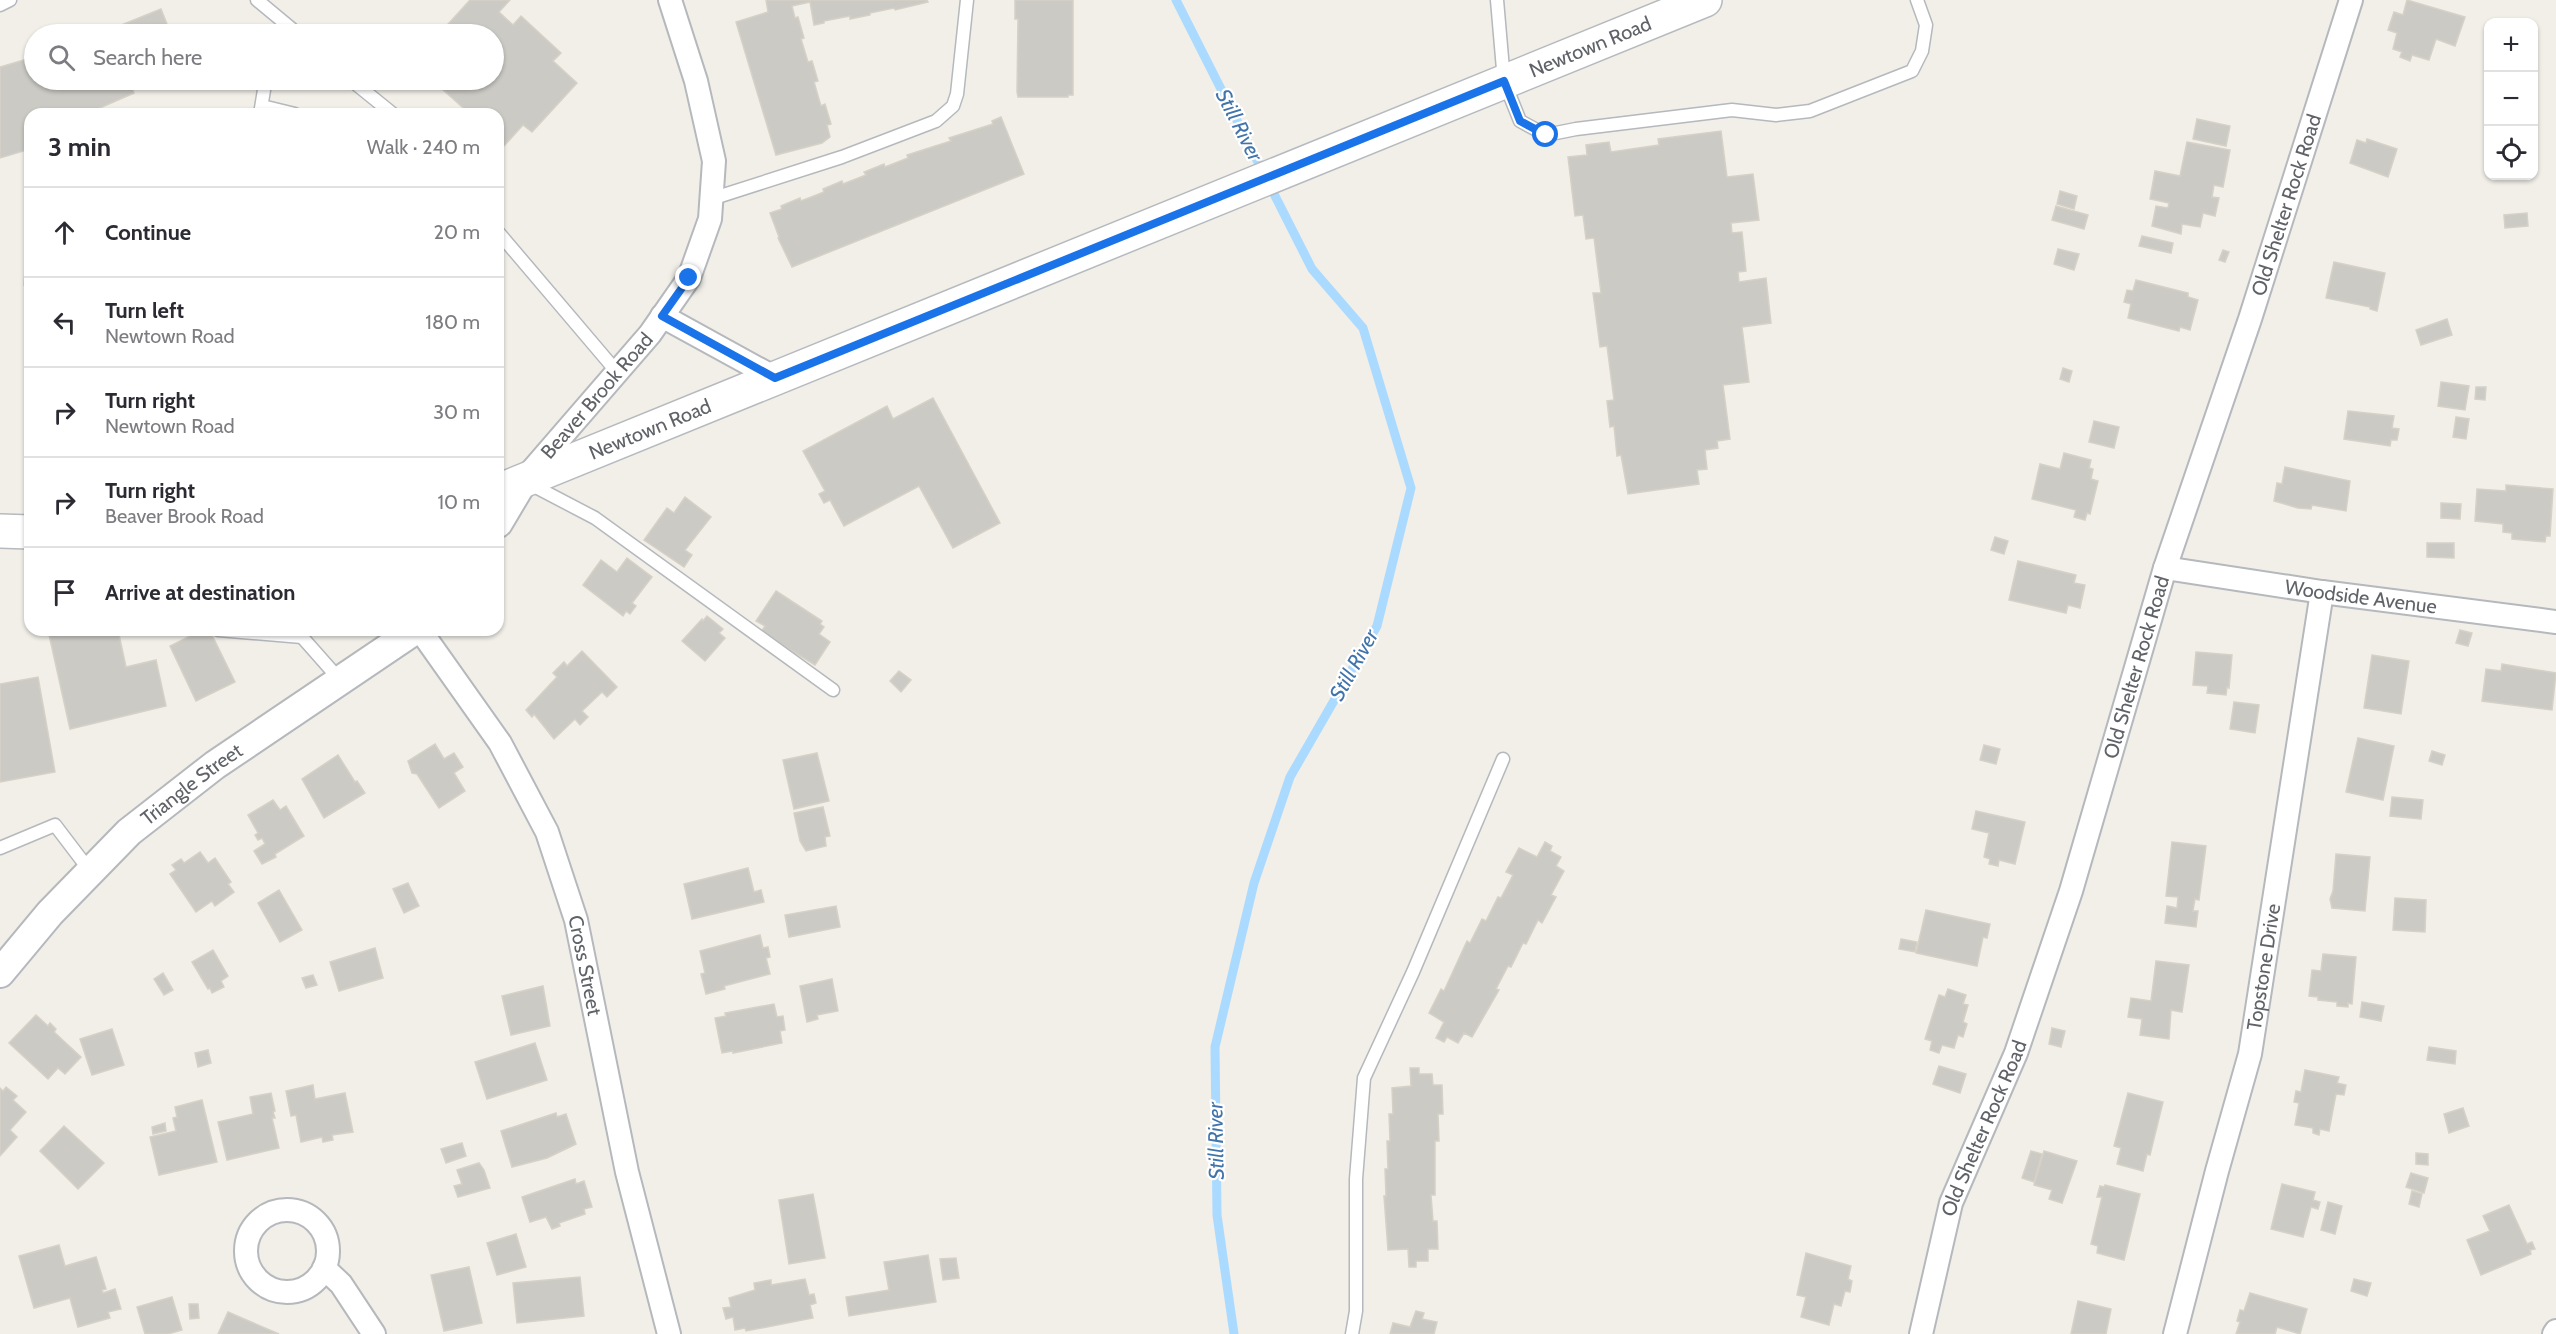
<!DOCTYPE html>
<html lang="en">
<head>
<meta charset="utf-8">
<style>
  body { margin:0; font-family:Cabin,sans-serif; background:#f2f2f3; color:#2b2b33 }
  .controls { position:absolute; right:18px; top:18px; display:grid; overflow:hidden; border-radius:12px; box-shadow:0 2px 4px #0004 }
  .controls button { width:54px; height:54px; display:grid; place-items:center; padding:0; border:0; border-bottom:2px solid #e1e1e2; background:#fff; color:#2b2b33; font:30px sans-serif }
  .stop { position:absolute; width:18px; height:18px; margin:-14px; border:4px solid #1a73e8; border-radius:50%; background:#fff }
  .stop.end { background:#1a73e8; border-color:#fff; box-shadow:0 2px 6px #0008 }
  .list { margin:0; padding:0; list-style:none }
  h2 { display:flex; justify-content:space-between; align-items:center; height:78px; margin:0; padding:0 24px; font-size:26px }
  h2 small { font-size:20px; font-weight:400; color:#7c7c81 }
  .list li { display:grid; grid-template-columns:39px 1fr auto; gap:18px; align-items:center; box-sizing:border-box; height:90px; padding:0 24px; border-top:2px solid #e1e1e2 }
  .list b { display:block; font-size:22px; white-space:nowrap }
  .list p { margin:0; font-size:20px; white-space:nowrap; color:#7c7c81 }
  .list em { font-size:20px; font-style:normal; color:#7c7c81 }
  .icon { flex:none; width:33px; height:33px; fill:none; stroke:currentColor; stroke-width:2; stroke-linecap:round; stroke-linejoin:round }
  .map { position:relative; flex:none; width:2556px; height:1334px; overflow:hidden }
  .search { position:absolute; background:#fff; box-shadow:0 2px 4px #0004; left:24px; top:24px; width:480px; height:66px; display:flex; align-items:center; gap:15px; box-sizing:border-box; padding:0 21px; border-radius:33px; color:#7c7c81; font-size:22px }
  .panel { position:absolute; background:#fff; box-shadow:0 2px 4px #0004; left:24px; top:108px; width:480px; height:528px; border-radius:18px }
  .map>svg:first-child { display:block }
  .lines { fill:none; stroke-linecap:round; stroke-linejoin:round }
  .stream { stroke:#aadaff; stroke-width:9 }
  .building { fill:#cccac5; stroke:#d6d1c6; stroke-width:1.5 }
  .service-casing { stroke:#b5b8bc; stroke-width:15 }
  .minor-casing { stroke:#b5b8bc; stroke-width:26 }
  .tertiary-casing { stroke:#b5b8bc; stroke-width:32 }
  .secondary-casing { stroke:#b6babf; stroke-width:36 }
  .service { stroke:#fff; stroke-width:12 }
  .minor { stroke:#fff; stroke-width:22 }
  .tertiary { stroke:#fff; stroke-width:28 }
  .secondary { stroke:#fff; stroke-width:33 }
  .route { stroke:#1a73e8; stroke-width:8 }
  .labels { text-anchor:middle; stroke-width:4.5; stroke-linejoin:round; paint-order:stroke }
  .street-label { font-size:20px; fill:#5f6368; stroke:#fff }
  .water-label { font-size:21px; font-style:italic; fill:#4174aa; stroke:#fff }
</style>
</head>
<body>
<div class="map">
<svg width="2556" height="1334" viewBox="0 0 2556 1334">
  <rect width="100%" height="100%" fill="#f1efe8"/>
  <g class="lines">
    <!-- stream -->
    <path class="stream" d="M1176 0 1312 269 1363 328 1411 488 1377 626 1290 777 1254 883 1215 1047 1217 1215 1234 1334"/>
  </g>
  <!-- building -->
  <g class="building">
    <path d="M470 0H510L499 12 513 25 521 16 561 53 553 61 577 83 532 132 523 125 504 146 498 140V114H470L432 80H494V34H439Z"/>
    <path d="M766 0H927L928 2 895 10 894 8 870 13V15L850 19V16L824 21V23L814 25 810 2 792 6 795 18 798 17 804 38 801 39 808 62 812 61 818 81 814 82 821 106 825 104 831 124 827 125 830 137 822 143 776 155 736 22 768 12Z"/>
    <path d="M1015 0H1073V95H1068V97H1018L1017 92 1018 19H1015Z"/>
    <path d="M2407 0 2465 17 2455 46 2436 39 2429 60 2412 55 2410 61 2400 57 2402 52 2393 49 2397 33 2388 30 2394 12 2403 15Z"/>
    <path d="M161 9 171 34H97L109 30Z"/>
    <path d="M34 57V80H152L132 88 134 93 86 114H30V149L0 158V67Z"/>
    <path d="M1001 117 1024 174 792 267 778 238 779 237 770 213 782 209 781 206 800 198 801 201 824 192 823 189 842 181 843 184 866 175 864 172 884 164 885 167 908 158 907 155 951 141 949 138 993 124 992 121Z"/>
    <path d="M2197 119 2230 126 2226 146 2193 139Z"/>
    <path d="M1721 131 1727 177 1753 174 1759 220 1731 223 1732 233 1742 232 1746 271 1738 272 1739 282 1766 278 1771 323 1742 327 1749 382 1723 385 1730 439 1717 441 1718 448 1705 450 1707 469 1697 470 1699 484 1628 494 1621 455 1617 456 1614 426 1610 427 1607 401 1614 400 1607 346 1600 347 1596 316 1593 293H1601L1594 238 1586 239 1583 215 1575 216 1568 157 1587 155 1586 145 1609 142 1611 152 1659 145 1658 139Z"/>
    <path d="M2367 139 2397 149 2388 177 2350 163 2357 140 2366 143Z"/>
    <path d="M2187 142 2230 150 2223 187 2214 185 2212 197 2219 198 2215 216 2203 213 2200 227 2182 224 2181 234 2152 226 2156 206 2168 208 2169 203 2150 199 2155 171 2180 176Z"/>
    <path d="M2060 191 2077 196 2074 209 2057 204Z"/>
    <path d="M2056 206 2088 215 2084 229 2052 220Z"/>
    <path d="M2527 213 2528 226 2505 228 2504 215Z"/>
    <path d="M28 221H30V285H24Z"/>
    <path d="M2142 236 2173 243 2171 253 2139 246Z"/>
    <path d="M2058 249 2079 254 2074 270 2054 264Z"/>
    <path d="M2223 250 2229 252 2225 262 2219 260Z"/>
    <path d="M2334 262 2385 273 2377 311 2370 309V307L2326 298Z"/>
    <path d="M2136 280 2188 293V297L2198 300 2190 330 2180 327 2179 331 2128 318 2131 304 2124 302 2127 290 2133 291Z"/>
    <path d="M2447 319 2452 335 2421 345 2416 330Z"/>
    <path d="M2063 368 2072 371 2069 382 2060 379Z"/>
    <path d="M2441 382 2469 386 2465 410 2438 406Z"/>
    <path d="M2476 387H2486L2485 400 2475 399Z"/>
    <path d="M933 398 1000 523 953 548 919 486 844 526 830 500 824 503 819 494 825 491 803 451 887 406 893 419Z"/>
    <path d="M2348 411 2394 416 2392 428 2399 429 2397 440H2391L2390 446 2344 439Z"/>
    <path d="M2456 417 2469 419 2466 439 2453 437Z"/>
    <path d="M2094 421 2119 427 2114 448 2089 442Z"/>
    <path d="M2064 453 2091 460 2089 468 2093 469 2091 479 2098 481 2090 514 2087 513 2085 520 2074 517 2076 510 2032 499 2040 464 2060 469Z"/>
    <path d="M2285 467 2350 481 2346 511 2312 505 2311 509 2298 508 2274 501 2277 483 2282 484Z"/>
    <path d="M2506 485 2553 489 2550 536H2546L2545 542 2512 539V533L2503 532V524L2475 521 2477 489 2506 491Z"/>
    <path d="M685 497 711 517 685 550 692 555 684 567 644 540 667 508 674 513Z"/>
    <path d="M2441 503 2461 504 2460 519 2441 518Z"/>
    <path d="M1995 537 2008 541 2004 554 1991 550Z"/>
    <path d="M2427 543H2454V558L2427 557Z"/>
    <path d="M627 558 652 577 632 603 636 606 630 614 626 611 623 616 583 585 601 560 617 572Z"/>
    <path d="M2018 561 2076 575 2074 583 2085 585 2080 608 2068 605 2066 613 2009 600Z"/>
    <path d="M776 591 822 621 820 624 824 627 819 634 830 642 815 665 761 632 765 626 756 621Z"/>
    <path d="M707 616 723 629 719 633 725 638 705 661 682 641 702 619 703 621Z"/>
    <path d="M48 630H118L126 667 156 660 166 706 70 729Z"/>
    <path d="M202 630 211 633 235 682 196 701 170 646Z"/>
    <path d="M2460 630 2472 633 2468 646 2456 643Z"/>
    <path d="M582 651 617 687 607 697 602 692 582 711 588 717 580 725 575 719 554 739 534 714 532 717 526 710 557 677 553 673 564 662 567 666Z"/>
    <path d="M2196 652 2232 655 2229 688 2227 687 2226 695 2207 693 2208 686 2193 685Z"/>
    <path d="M2372 655 2409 661 2401 714 2364 708Z"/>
    <path d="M2502 664 2556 673 2552 710 2482 701 2486 669 2501 671Z"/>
    <path d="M899 671 911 680 901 692 890 681Z"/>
    <path d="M38 677 55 772 0 782V684Z"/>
    <path d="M2234 702 2259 705 2255 733 2230 729Z"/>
    <path d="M2358 738 2394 746 2383 800 2346 792Z"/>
    <path d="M435 744 444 759 454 753 463 767 454 773 465 791 439 808 417 774 412 773 408 761Z"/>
    <path d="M1984 745 2000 749 1996 764 1980 760Z"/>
    <path d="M2432 751 2445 755 2442 765 2429 761Z"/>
    <path d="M817 753 829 801 794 809 783 760Z"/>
    <path d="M338 755 355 782 357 781 365 793 324 818 302 779Z"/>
    <path d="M2392 797 2423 800 2421 819 2390 816Z"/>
    <path d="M273 800 280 810 286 806 304 836 275 854 276 857 262 864 254 851 265 844 262 838 258 840 255 835 258 833 248 815Z"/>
    <path d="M823 807 830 836 825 837 826 846 806 851 800 841 794 813Z"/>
    <path d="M1976 811 2025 822 2015 864 1999 860 1998 866 1989 864 1990 859 1984 857 1989 833 1972 829Z"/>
    <path d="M1545 842 1552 846 1550 851 1561 857 1556 866 1564 871 1551 895 1556 897 1542 923 1538 920 1526 944 1523 943 1511 967 1508 966 1496 989 1499 990 1472 1037 1464 1033 1458 1043 1447 1037 1444 1042 1436 1038 1444 1022 1429 1013 1441 989 1444 991 1467 941 1470 943 1482 919 1486 921 1498 897 1501 898 1513 875 1506 872 1519 848 1537 857Z"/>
    <path d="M2172 842 2206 846 2199 900 2195 899 2193 911H2198L2196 927 2165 923 2167 906 2177 908 2178 897 2166 896Z"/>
    <path d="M200 852 208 863 215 858 231 882 228 884 234 892 215 906 212 901 196 912 170 874 176 870 172 865 181 859 184 863Z"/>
    <path d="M2336 854 2370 857 2365 911 2332 908 2330 899 2333 891Z"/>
    <path d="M748 868 754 892 761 890 764 902 692 919 684 884Z"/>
    <path d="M408 883 419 906 404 913 393 889Z"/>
    <path d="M279 890 302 930 280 942 258 903Z"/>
    <path d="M2395 898 2426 900 2425 932 2393 930Z"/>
    <path d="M836 906 840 927 789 937 785 915Z"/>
    <path d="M1926 910 1990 924 1987 938 1983 937 1977 966 1916 953Z"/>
    <path d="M760 935 763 948 768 947 770 957 766 958 770 974 724 986 725 989 706 994 701 974 705 973 700 951Z"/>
    <path d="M1901 939 1917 942 1915 952 1899 949Z"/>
    <path d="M375 948 383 978 339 991 330 962Z"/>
    <path d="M213 950 228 976 221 981 224 987 212 993 210 988 208 989 192 962Z"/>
    <path d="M2323 954 2356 957 2352 1004 2348 1003V1007L2337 1006V1002L2318 1000V997L2309 996 2312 970 2321 971Z"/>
    <path d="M2156 961 2189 965 2182 1012 2171 1010 2169 1039 2140 1035 2142 1019 2128 1017 2131 998 2151 1001Z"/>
    <path d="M163 973 173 990 164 995 154 979Z"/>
    <path d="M313 975 317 985 306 988 302 978Z"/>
    <path d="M832 979 838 1011 817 1015 818 1019 807 1022 800 986Z"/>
    <path d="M543 986 550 1026 511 1035 502 996Z"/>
    <path d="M1948 989 1966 995 1963 1004 1968 1005 1963 1022 1967 1024 1963 1037 1958 1035 1954 1048 1942 1045 1939 1053 1930 1050 1932 1041 1925 1039 1939 995 1945 997Z"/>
    <path d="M2362 1002 2384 1006 2381 1021 2360 1017Z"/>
    <path d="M774 1004 777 1017 783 1016 785 1030 780 1031 782 1043 733 1053V1051L722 1053 715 1018 726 1016 725 1013Z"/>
    <path d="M36 1015 48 1026 50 1023 56 1029 54 1032 81 1057 65 1074 58 1068 48 1079 9 1043Z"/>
    <path d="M2052 1028 2065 1031 2061 1047 2049 1044Z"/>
    <path d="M112 1029 124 1065 92 1075 80 1039Z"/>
    <path d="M535 1043 547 1080 487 1099 475 1062Z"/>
    <path d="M2429 1047 2456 1051 2455 1064 2427 1060Z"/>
    <path d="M208 1050 211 1063 198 1067 195 1053Z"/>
    <path d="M1939 1066 1966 1074 1960 1093 1933 1084Z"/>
    <path d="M1410 1068H1419V1074H1432L1433 1085H1442L1443 1114H1438L1439 1141H1435V1195H1431L1433 1221H1437L1438 1249H1428V1261H1416V1267H1409L1408 1249 1388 1250 1384 1196H1386L1385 1169H1388L1387 1141H1390L1389 1114H1393L1392 1088 1411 1086Z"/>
    <path d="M2305 1070 2339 1077 2337 1083 2346 1085 2344 1095 2336 1094 2329 1131 2320 1129 2319 1135 2313 1133V1128L2295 1125 2299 1103 2294 1102 2296 1091 2301 1092Z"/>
    <path d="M313 1085 315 1099 345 1093 353 1132 332 1135 333 1140 323 1142 322 1137 301 1142 296 1115 291 1116 286 1091Z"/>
    <path d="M6 1087 17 1096 13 1100 26 1112 10 1130 17 1137 0 1156V1088L3 1091Z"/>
    <path d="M271 1093 275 1111 273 1112 275 1118H272L279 1148 227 1160 218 1122 253 1114 250 1097Z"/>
    <path d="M2128 1093 2163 1102 2150 1155 2147 1154 2143 1171 2117 1164 2121 1148 2114 1146Z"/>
    <path d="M202 1100 217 1162 159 1175 150 1137 176 1131 173 1118 177 1117 175 1107Z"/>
    <path d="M2463 1108 2469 1126 2449 1133 2444 1114Z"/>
    <path d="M556 1113 557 1117 566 1114 576 1144 547 1158 512 1167 501 1131Z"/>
    <path d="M165 1123 166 1131 153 1134 152 1127Z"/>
    <path d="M64 1126 104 1163 78 1189 40 1151Z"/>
    <path d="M462 1143 466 1156 446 1163 441 1149Z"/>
    <path d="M2031 1151 2042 1154 2034 1182 2022 1178Z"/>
    <path d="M2044 1151 2077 1161 2062 1203 2049 1199 2052 1190 2034 1185Z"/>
    <path d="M2416 1153 2428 1154V1165L2416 1164Z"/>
    <path d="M479 1163 484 1170 490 1188 458 1197 454 1186 462 1184 457 1170Z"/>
    <path d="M2411 1173 2428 1178 2424 1193 2406 1187Z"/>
    <path d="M575 1179 576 1184 584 1181 592 1207 584 1209 585 1214 559 1223 560 1226 552 1229 546 1217 530 1222 522 1197Z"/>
    <path d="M2282 1184 2315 1192 2313 1200 2320 1202 2318 1209 2311 1207 2303 1237 2271 1229Z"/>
    <path d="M2105 1185 2140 1194 2124 1260 2097 1253 2098 1246 2091 1244 2102 1197H2097L2100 1186 2104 1187Z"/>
    <path d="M2412 1191 2422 1194 2419 1207 2409 1204Z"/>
    <path d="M813 1194 825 1258 789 1264 779 1200Z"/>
    <path d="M2328 1202 2342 1206 2335 1234 2321 1230Z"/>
    <path d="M2509 1205 2527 1244 2532 1242 2535 1249 2530 1250 2531 1254 2481 1275 2467 1240 2490 1231 2483 1216Z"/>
    <path d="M516 1234 526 1267 497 1275 487 1243Z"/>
    <path d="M59 1245 65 1266 96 1257 106 1289 102 1290 103 1293 115 1289 121 1309 108 1312 110 1318 78 1327 70 1298 34 1308 19 1256Z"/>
    <path d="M1806 1253 1851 1266 1848 1279 1852 1281 1850 1292 1845 1291 1841 1306 1834 1304 1829 1325 1801 1317 1806 1297 1797 1295Z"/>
    <path d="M928 1255 936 1302 849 1316 846 1297 889 1290 884 1262Z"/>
    <path d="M956 1258 959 1278 943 1280 940 1259Z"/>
    <path d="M469 1267 482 1323 444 1331 431 1275Z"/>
    <path d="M580 1277 584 1316 517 1323 513 1283Z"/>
    <path d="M805 1279 809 1295 814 1294 816 1303 810 1305 813 1318 746 1331 745 1328 735 1330 733 1317 726 1319 723 1308 731 1307 729 1298 755 1290 754 1283 771 1280V1285Z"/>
    <path d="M2354 1279 2371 1283 2367 1296 2351 1291Z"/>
    <path d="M2250 1293 2307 1309 2300 1334 2277 1327 2275 1334H2236L2240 1322 2237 1321 2240 1310 2244 1311Z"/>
    <path d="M172 1297 182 1330 168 1334H145L137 1307Z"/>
    <path d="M2078 1301 2111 1309 2106 1334H2071Z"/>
    <path d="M189 1304H198L199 1318 190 1319Z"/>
    <path d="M1416 1311 1424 1313 1422 1319 1437 1322 1434 1334H1390L1393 1323 1410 1327Z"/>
    <path d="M228 1312 279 1334H218Z"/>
  </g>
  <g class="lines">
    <!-- service casing -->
    <g class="service-casing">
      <g id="service">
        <path d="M257 0 298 34"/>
        <path d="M1497 0 1504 81 1520 121 1546 135 1576 129 1732 110 1776 115 1810 111 1912 71 1922 51 1926 25 1917 0"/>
        <path d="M0 5 10 0"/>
        <path d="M351 80 393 114"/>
        <path d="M262 106 295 114"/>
        <path d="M260 114 265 84 269 80"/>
        <path d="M711 199 842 157 936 121 953 106 957 94 967 0"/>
        <path d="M498 232 617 372"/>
        <path d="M530 484 595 518 833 690"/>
        <path d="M218 630 302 637V630"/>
        <path d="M302 637 340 680"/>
        <path d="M0 848 55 825 90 871"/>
        <path d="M1352 1334 1356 1311V1179L1364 1078 1413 972 1503 759"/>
      </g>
    </g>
    <!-- minor casing -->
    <g class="minor-casing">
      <g id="minor">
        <path d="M662 316 775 378"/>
        <path id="s1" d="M528 475 650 334 689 278 710 219 714 161 696 81 670 0"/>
        <path id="s2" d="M2165 568 2322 592 2556 622"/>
        <path id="s3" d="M420 630 500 743 547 832 576 920 627 1172 669 1334"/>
        <circle cx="287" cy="1251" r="41"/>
        <path d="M324 1268 341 1284 374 1334"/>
        <path id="s4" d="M1921 1334 1951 1203 2016 1053 2071 891 2165 568 2250 319 2351 0"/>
        <path id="s5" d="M2175 1334 2217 1171 2250 1054 2322 592"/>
        <path d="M2554 1334 2556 1331"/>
      </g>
    </g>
    <!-- tertiary casing -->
    <g class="tertiary-casing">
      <g id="tertiary">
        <path d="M498 523 523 481"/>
        <path id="s6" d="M0 973 50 913 129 832 215 765 415 630"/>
      </g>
    </g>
    <!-- secondary casing -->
    <g class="secondary-casing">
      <g id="secondary">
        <path id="s7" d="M498 491 1705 0"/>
        <path d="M0 531 30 532"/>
      </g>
    </g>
    <!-- service -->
    <use href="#service" class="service"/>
    <!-- minor -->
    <use href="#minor" class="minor"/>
    <!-- tertiary -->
    <use href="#tertiary" class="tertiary"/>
    <!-- secondary -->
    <use href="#secondary" class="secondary"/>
  </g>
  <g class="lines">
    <!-- route -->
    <path class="route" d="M689 278 662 316 775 378 1504 81 1520 121 1546 135"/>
  </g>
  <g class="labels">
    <!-- street labels -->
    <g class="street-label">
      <text dy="7" stroke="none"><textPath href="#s7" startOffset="1179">Newtown Road</textPath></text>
      <text dy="7" stroke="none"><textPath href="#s4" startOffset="1188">Old Shelter Rock Road</textPath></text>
      <text dy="7" stroke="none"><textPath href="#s1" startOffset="105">Beaver Brook Road</textPath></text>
      <text dy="7" stroke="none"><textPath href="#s7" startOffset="164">Newtown Road</textPath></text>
      <text dy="7" stroke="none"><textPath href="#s2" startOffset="198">Woodside Avenue</textPath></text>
      <text dy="7" stroke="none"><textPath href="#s4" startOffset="702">Old Shelter Rock Road</textPath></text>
      <text dy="7" stroke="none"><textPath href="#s6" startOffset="270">Triangle Street</textPath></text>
      <text dy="7" stroke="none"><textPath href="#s3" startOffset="378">Cross Street</textPath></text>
      <text dy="7" stroke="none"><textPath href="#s5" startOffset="378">Topstone Drive</textPath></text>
      <text dy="7" stroke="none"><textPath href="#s4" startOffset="216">Old Shelter Rock Road</textPath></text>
    </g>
    <!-- water labels -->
    <g class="water-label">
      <text transform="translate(1239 125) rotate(63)" y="7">Still River</text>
      <text transform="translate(1354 665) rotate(-61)" y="7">Still River</text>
      <text transform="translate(1216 1141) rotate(-91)" y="7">Still River</text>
    </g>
  </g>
</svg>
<div class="controls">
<button>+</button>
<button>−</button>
<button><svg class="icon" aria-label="locate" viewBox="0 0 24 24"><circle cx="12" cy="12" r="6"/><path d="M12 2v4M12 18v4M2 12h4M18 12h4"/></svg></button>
</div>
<div class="stop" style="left:1546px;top:135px"></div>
<div class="stop end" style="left:689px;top:278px"></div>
<div class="search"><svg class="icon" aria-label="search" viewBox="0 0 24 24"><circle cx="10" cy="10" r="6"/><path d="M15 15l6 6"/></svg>Search here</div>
<section class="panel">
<h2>3 min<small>Walk · 240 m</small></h2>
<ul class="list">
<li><svg class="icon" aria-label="ahead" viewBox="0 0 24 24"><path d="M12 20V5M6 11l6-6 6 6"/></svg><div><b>Continue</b></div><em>20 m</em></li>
<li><svg class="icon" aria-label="left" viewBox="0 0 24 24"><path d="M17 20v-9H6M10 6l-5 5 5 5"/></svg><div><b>Turn left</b><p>Newtown Road</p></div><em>180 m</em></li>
<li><svg class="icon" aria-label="right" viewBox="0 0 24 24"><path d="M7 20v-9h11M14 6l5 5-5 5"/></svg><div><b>Turn right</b><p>Newtown Road</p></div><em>30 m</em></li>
<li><svg class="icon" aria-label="right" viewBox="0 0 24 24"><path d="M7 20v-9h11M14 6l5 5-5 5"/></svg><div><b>Turn right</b><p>Beaver Brook Road</p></div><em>10 m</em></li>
<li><svg class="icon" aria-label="arrive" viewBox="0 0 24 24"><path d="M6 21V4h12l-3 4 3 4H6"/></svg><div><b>Arrive at destination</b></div></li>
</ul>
</section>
</div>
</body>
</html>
